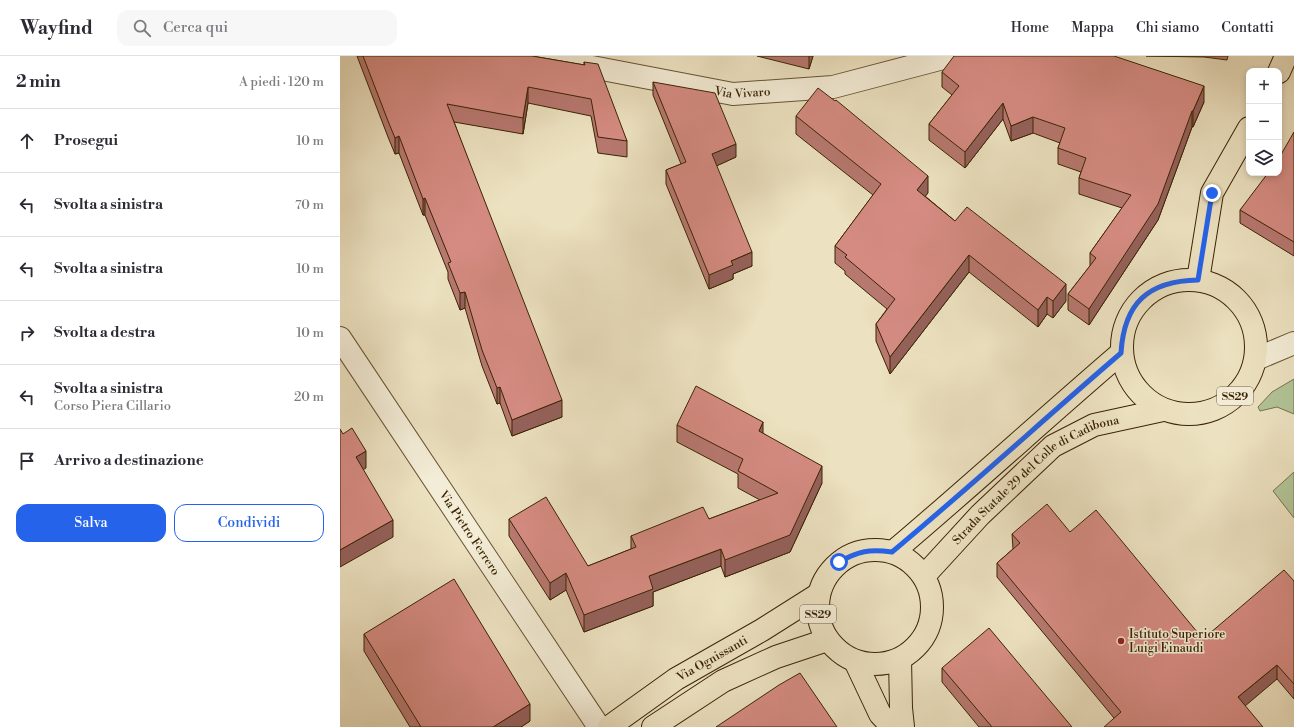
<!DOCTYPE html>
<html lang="it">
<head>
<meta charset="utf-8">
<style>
  body { margin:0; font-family:"Libre Bodoni",serif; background:#f7f7f7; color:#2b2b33 }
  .controls { position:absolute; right:12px; top:12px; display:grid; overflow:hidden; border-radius:8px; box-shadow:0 2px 6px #0003 }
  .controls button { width:36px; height:36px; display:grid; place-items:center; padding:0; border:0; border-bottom:1px solid #e1e1e2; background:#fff; color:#2b2b33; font:20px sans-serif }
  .stop { position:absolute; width:12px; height:12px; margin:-9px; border:3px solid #2563eb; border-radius:50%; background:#fff }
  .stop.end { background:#2563eb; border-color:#fff; box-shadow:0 1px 4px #0008 }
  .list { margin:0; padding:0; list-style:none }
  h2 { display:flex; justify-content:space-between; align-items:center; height:52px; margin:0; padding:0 16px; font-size:17px }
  h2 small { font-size:13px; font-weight:400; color:#7c7c81 }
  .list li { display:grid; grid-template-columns:26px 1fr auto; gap:12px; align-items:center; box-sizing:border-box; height:64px; padding:0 16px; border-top:1px solid #e1e1e2 }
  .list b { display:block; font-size:15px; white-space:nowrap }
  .list p { margin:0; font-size:13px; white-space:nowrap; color:#7c7c81 }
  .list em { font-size:13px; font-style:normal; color:#7c7c81 }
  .actions { display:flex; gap:8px; padding:12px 16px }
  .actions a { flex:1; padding:9px 0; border:1px solid #2563eb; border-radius:12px; text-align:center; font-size:14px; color:#2563eb }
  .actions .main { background:#2563eb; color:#fff }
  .icon { flex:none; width:22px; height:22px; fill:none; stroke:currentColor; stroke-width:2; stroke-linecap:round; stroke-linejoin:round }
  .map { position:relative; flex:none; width:954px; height:671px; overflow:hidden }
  header { display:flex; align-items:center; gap:24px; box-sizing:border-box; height:56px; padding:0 20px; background:#fff; border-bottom:1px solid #e1e1e2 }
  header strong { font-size:19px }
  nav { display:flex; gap:22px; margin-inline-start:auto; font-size:14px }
  .search { width:280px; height:36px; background:#f7f7f7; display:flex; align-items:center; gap:10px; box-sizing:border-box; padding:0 14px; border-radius:12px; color:#7c7c81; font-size:15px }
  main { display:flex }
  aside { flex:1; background:#fff }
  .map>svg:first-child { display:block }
  .park { fill:#b2c497; stroke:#76744d }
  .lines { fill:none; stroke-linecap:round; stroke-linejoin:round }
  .street-casing { stroke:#675332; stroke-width:24 }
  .primary-casing { stroke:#3b2403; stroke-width:24 }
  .street { stroke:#f3ecd6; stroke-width:22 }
  .primary { stroke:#ece1c0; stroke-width:22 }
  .wall { fill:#b77870; stroke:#3b2403 }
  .shaded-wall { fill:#95615b; stroke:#3b2403 }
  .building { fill:#d58b82; stroke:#3b2403 }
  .route { stroke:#2563eb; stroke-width:5 }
  .poi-dot { fill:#8f2418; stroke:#f3ecd6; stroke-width:1.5 }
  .labels { text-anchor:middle; stroke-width:3; stroke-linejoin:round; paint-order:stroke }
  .shield { fill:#f3ecd6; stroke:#726042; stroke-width:1 }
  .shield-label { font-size:11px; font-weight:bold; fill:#3b2403 }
  .street-label { font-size:12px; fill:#3b2403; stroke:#f3ecd6 }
  .poi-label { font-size:12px; fill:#3b2403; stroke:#f3ecd6; text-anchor:start }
</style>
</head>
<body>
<header>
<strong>Wayfind</strong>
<div class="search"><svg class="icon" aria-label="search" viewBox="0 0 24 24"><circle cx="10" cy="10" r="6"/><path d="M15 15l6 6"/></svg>Cerca qui</div>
<nav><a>Home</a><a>Mappa</a><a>Chi siamo</a><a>Contatti</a></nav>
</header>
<main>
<aside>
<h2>2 min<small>A piedi · 120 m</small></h2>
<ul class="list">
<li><svg class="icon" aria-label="ahead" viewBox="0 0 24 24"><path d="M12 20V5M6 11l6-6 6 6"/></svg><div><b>Prosegui</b></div><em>10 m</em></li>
<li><svg class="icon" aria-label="left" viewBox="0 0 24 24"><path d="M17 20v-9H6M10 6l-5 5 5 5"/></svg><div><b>Svolta a sinistra</b></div><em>70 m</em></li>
<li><svg class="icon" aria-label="left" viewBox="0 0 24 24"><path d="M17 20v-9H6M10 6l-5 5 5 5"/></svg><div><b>Svolta a sinistra</b></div><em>10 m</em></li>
<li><svg class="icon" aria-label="right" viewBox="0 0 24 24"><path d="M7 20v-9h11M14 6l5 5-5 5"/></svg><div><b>Svolta a destra</b></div><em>10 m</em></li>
<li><svg class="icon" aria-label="left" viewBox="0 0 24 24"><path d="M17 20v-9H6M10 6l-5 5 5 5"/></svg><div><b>Svolta a sinistra</b><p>Corso Piera Cillario</p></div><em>20 m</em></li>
<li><svg class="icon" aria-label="arrive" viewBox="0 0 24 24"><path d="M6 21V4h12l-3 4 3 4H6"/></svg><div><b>Arrivo a destinazione</b></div></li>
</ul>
<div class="actions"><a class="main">Salva</a><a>Condividi</a></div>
</aside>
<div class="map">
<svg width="954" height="671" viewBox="0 0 954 671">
  <rect width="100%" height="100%" fill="#ece1c0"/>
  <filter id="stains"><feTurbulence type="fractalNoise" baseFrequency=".005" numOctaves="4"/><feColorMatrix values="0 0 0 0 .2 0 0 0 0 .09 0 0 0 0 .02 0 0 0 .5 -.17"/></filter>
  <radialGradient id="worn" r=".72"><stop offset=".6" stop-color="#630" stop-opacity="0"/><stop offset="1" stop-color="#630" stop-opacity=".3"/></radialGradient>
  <!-- park -->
  <g class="park">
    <path d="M954 323V358L937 351 920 355 918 351 932 336Z"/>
    <path d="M954 416V462L933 435Z"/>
  </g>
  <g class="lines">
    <!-- street casing -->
    <g class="street-casing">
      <g id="street">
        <path id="s1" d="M194 0 393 38 493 31 611 0"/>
        <path id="s2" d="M0 282 259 671"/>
        <path d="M916 303 954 287"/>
      </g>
    </g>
    <!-- primary casing -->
    <g class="primary-casing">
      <g id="primary">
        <path d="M939 16 946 0"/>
        <circle cx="849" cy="291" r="67"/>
        <path d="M858 224 872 137 909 72"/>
        <circle cx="535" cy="551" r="57"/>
        <path d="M553 496C630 431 704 363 781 297"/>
        <path id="s3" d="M584 520 640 459 713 390 754 369 823 354"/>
        <path d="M560 603 561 652 563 671"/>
        <path d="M515 605 540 658 552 671"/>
        <path id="s4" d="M269 671 336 623 422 574 479 538"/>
        <path d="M313 671 383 625 436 601 487 584"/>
      </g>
    </g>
    <!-- street -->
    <use href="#street" class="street"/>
    <!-- primary -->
    <use href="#primary" class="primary"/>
  </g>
  <!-- wall -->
  <g class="wall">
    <path d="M17 0H192L244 9V6L287 85V101L258 97 251 60 188 47 183 78 114 66 222 361 172 380 160 347 157 348 142 310 125 252 120 254 108 223V216L85 159H83L59 97 55 98 48 81Z"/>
    <path d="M417 0H473L469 13Z"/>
    <path d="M806 0H888L887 4 864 1Z"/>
    <path d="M602 16 864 46 853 71H852L818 164 749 269 728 254V238L750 210V197L782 152 739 138V122L741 116 718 108V92L720 87 693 77 671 85 663 63 625 112 589 84V68L612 39 602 31Z"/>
    <path d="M313 26 396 101 376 110 412 210 393 218V223L369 233 326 128V114L341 108 313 39Z"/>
    <path d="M456 60 588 137 585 140 615 165 726 245 713 262 707 258 698 271 629 216 550 318 536 285V268L547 253 505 218V215L495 207V190L533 139 456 78Z"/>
    <path d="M954 76V200L900 167V154L939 117Z"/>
    <path d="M337 369 423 377 482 427 450 496 385 521 381 510 313 536V550L244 576 226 534 210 544 169 480V463L248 510 291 493V480L369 463 420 444 398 432V418L337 386Z"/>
    <path d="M730 476 863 583 954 525V643L937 623 774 662 657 521V507L673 493 672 478Z"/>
    <path d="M24 578 190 665 181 671H70L24 595Z"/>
    <path d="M602 612 732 671H639L602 626Z"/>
  </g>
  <!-- shaded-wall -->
  <g class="shaded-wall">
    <path d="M469 0H473L469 13Z"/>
    <path d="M864 30V46L853 71V55Z"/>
    <path d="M188 31V47L183 78V62Z"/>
    <path d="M663 47V63L625 112V96Z"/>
    <path d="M852 55V71L818 164 749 269V253Z"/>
    <path d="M693 61V77L671 85V70Z"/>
    <path d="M59 80V97L55 98V82Z"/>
    <path d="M396 88V101L372 112V98Z"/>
    <path d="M588 120V137L577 151V134Z"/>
    <path d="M85 142V159H83V143Z"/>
    <path d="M412 196V210L393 218V223L369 233V219L391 205Z"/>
    <path d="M629 199V216L550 318V301Z"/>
    <path d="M726 228V245L713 262V245Z"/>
    <path d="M125 236V252L120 254V237Z"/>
    <path d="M707 241V258L698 271V254Z"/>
    <path d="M160 331V347L157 348V332Z"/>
    <path d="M222 344V361L172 380V364Z"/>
    <path d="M423 366V383L419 375Z"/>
    <path d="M26 395V412L16 418V401Z"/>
    <path d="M482 410V427L450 496 385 521V504Z"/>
    <path d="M53 464V481L0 511V494Z"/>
    <path d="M381 493V510L313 536V550L244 576V559L309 520Z"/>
    <path d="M226 517V534L210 544V527Z"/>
    <path d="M937 609V623L898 656V641Z"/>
    <path d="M190 648V665L181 671H153Z"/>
  </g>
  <!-- building -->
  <g class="building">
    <path d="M23 0H192L245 9 244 6 258 8 287 85 258 81 251 43 188 31 183 62 107 48 222 344 172 364 160 331 157 332 142 294 125 236 120 237 108 207 111 206 85 142 83 143 59 80 55 82 48 65Z"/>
    <path d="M614 0H774L864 30 853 55H852L818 148 749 253 728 238 756 202 750 197 791 139 739 122 746 102 718 92 725 72 693 61 671 70 663 47 625 96 589 68 619 30 602 16Z"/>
    <path d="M313 26 375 37 396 88 372 98 412 196 391 205 393 209 369 219 326 114 346 106Z"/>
    <path d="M478 32 495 45 496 44 588 120 577 134 615 165 627 151 726 228 713 245 707 241 698 254 629 199 550 301 536 268 555 243 505 201 507 199 495 190 541 128 456 60Z"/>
    <path d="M954 76V186L900 154 928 117H939V102Z"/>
    <path d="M356 330 423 366 419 375 482 410 450 479 385 504 381 493 309 520 313 533 244 559 226 517 210 527 169 463 206 441 248 510 296 491 291 480 363 451 369 463 438 437 398 415 403 403 337 369Z"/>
    <path d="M12 372 26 395 16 401 53 464 0 494V373L3 378Z"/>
    <path d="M707 448 730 476 756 454 863 583 944 514 954 525V628L937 609 898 641 923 671H764L781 656 657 507 680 487 672 478Z"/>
    <path d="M114 523 190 648 153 671H81L24 578Z"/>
    <path d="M649 572 732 671H652L602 612Z"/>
    <path d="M460 617 497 671H376L439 629Z"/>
  </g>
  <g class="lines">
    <!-- route -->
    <path class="route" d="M499 506C519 495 529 493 552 496 630 431 704 363 781 297 784 247 808 225 858 224L872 137"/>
  </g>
  <!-- markers -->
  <circle class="poi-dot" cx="781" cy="585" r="4"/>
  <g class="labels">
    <!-- shield labels -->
    <g class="shield">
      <rect x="877" y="331" width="36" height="18" rx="3"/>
      <rect x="460" y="549" width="36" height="18" rx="3"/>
    </g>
    <g class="shield-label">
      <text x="895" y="344">SS29</text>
      <text x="478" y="562">SS29</text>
    </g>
    <!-- street labels -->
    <g class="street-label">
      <text dy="4" stroke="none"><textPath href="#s1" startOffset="212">Via Vivaro</textPath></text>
      <text dy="4" stroke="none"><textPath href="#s3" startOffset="150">Strada Statale 29 del Colle di Cadibona</textPath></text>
      <text dy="4" stroke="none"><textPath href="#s2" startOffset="234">Via Pietro Ferrero</textPath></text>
      <text dy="4" stroke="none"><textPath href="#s4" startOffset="124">Via Ognissanti</textPath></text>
    </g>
    <!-- poi labels -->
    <g class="poi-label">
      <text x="789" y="582">Istituto Superiore<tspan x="789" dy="14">Luigi Einaudi</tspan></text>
    </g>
  </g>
  <rect width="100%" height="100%" filter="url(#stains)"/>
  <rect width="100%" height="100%" fill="url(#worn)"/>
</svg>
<div class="controls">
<button>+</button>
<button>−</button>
<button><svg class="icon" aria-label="layers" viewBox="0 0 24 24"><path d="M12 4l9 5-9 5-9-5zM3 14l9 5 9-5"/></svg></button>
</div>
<div class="stop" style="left:499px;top:506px"></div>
<div class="stop end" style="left:872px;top:137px"></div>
</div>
</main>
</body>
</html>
